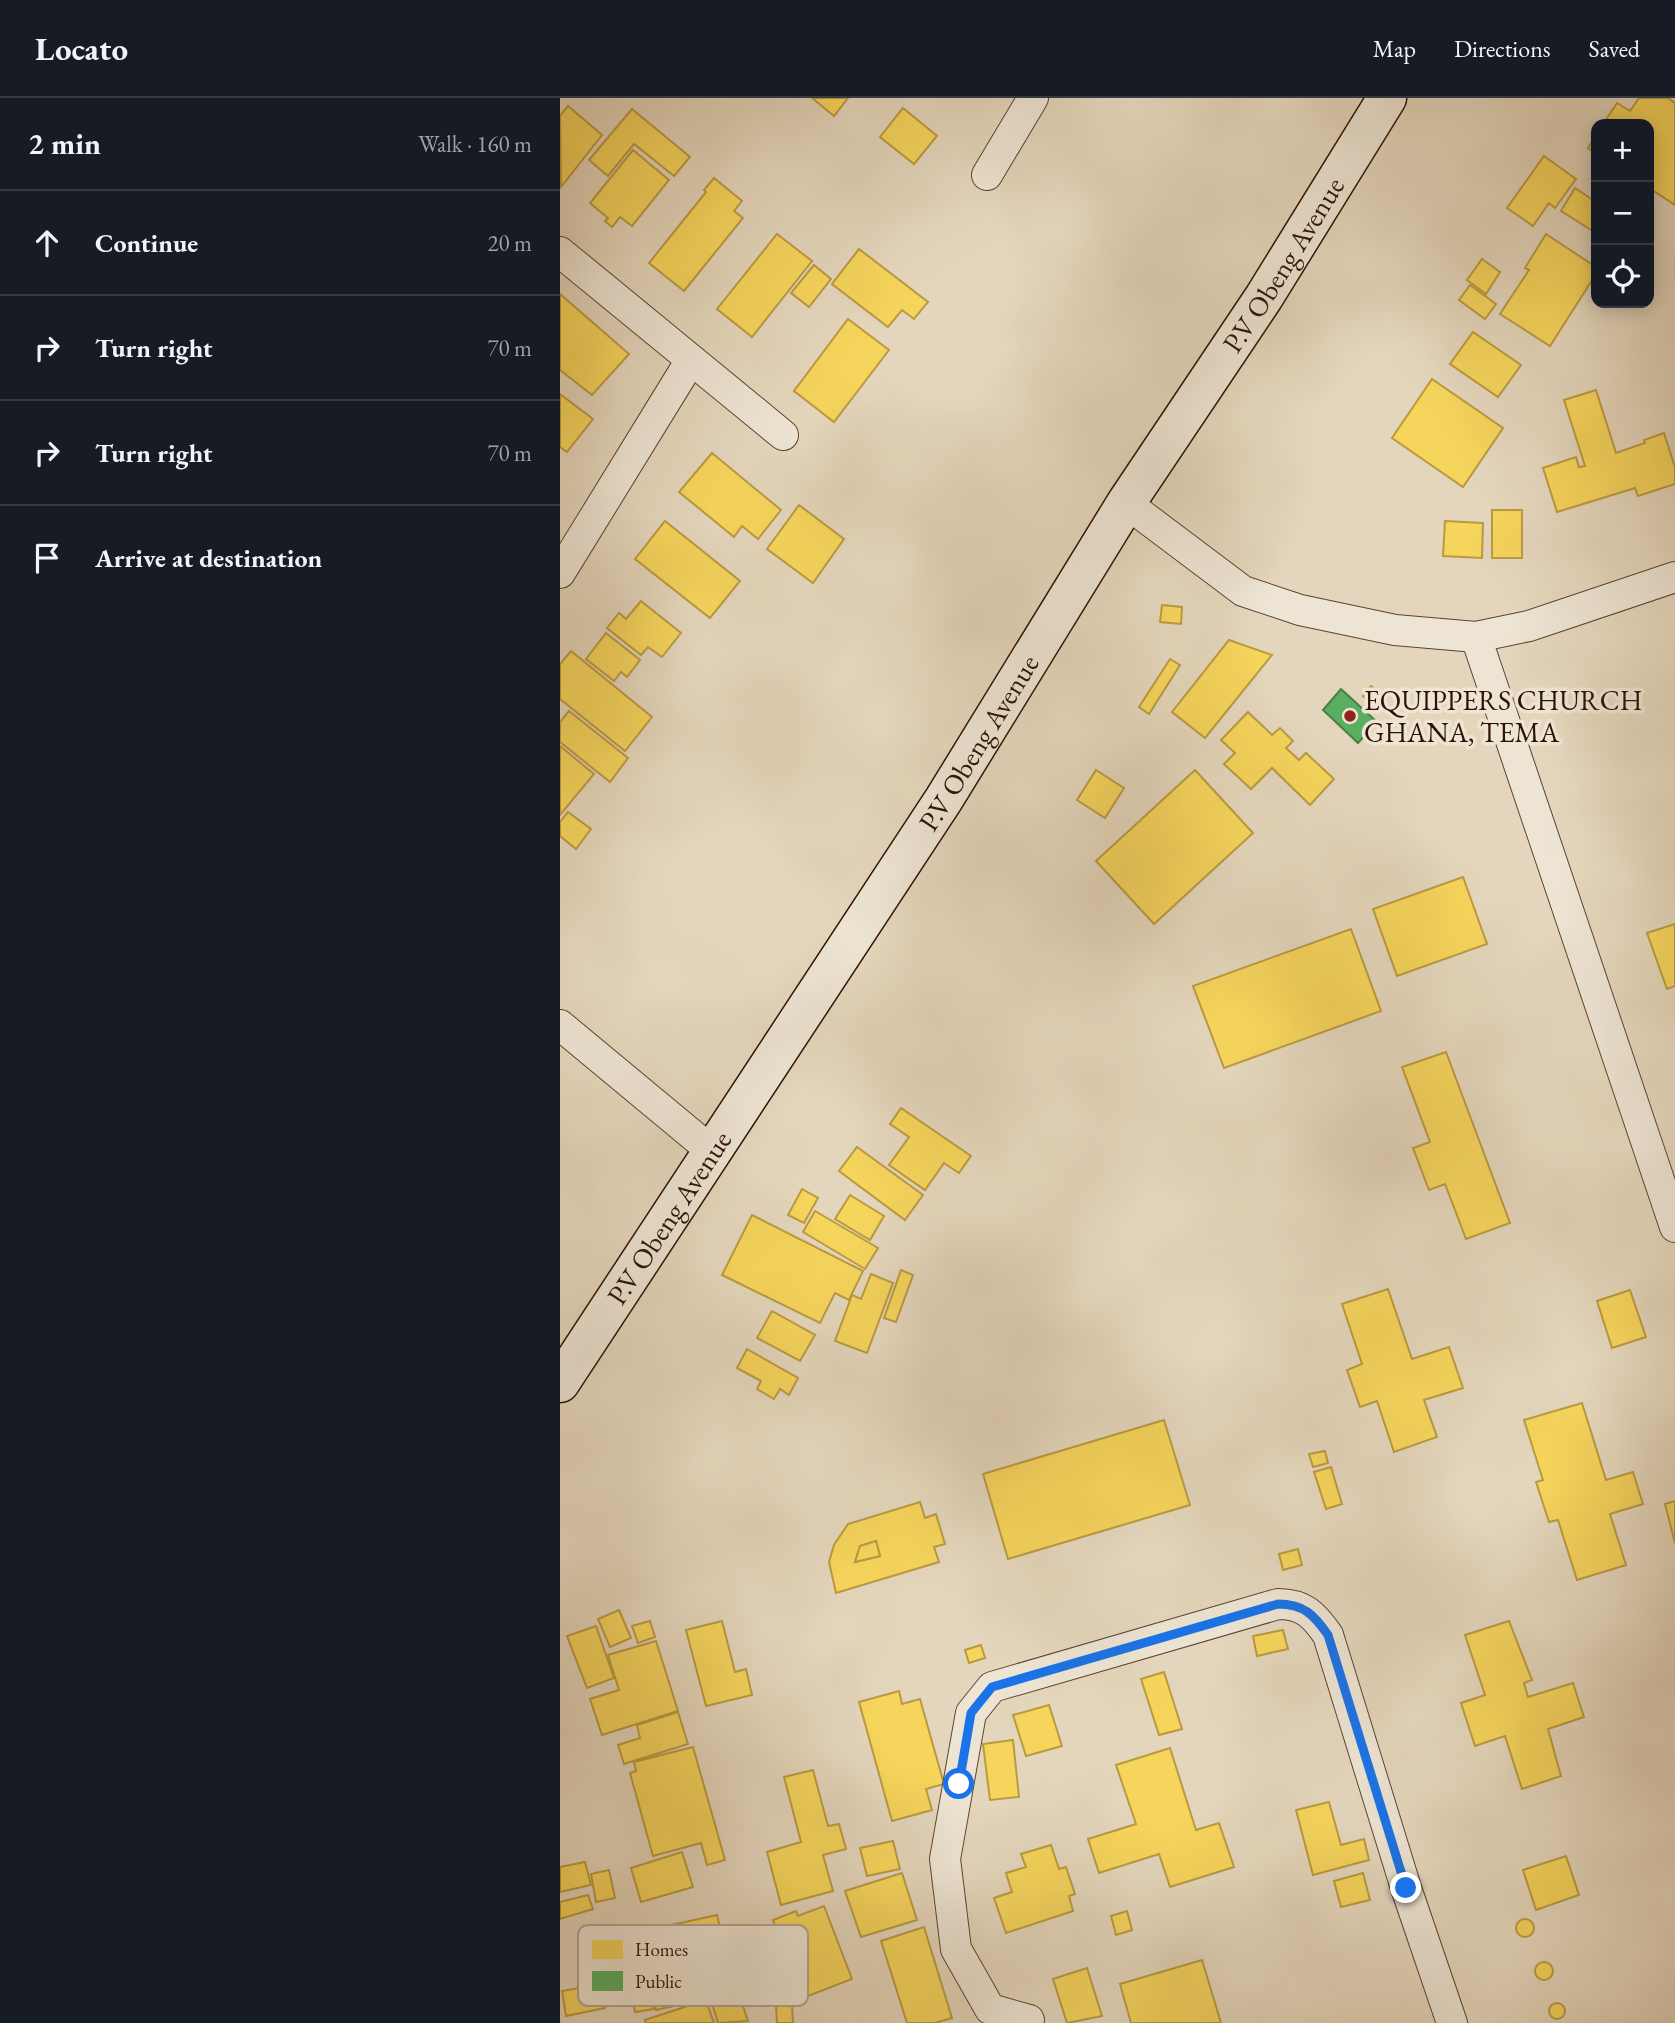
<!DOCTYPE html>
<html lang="en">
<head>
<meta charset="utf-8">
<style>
  body { margin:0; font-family:"EB Garamond",serif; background:#20242c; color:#f1f3f6 }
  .controls { position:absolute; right:21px; top:21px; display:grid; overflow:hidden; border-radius:14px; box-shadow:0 4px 18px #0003 }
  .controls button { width:63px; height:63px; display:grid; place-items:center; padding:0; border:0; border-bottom:2px solid #363941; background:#171b24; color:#f1f3f6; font:35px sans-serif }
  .stop { position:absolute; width:21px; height:21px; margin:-16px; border:5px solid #1a73e8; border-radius:50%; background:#fff }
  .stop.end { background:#1a73e8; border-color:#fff; box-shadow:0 2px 7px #0008 }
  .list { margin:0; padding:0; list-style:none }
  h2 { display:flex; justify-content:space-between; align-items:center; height:91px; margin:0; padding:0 28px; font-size:30px }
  h2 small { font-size:23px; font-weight:400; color:#9ea1a6 }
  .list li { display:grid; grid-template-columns:46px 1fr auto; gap:21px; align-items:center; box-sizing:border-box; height:105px; padding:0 28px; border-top:2px solid #363941 }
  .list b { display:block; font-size:26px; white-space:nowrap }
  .list em { font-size:23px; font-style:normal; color:#9ea1a6 }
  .icon { flex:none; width:38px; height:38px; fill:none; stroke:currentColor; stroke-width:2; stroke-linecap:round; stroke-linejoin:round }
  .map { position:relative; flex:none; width:1115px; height:1925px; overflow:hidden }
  header { display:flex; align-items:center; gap:42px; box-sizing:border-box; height:98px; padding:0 35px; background:#171b24; border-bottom:2px solid #363941 }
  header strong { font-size:33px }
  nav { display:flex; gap:38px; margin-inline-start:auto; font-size:24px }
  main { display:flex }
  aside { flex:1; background:#171b24 }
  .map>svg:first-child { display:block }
  .homes { fill:#f6d55c; stroke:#ba9a41; stroke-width:2; fill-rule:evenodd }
  .public { fill:#5aae61; stroke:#4c7f45; stroke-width:2 }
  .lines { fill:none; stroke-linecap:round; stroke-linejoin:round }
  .street-casing { stroke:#5b4331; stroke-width:32 }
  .secondary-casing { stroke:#2d1203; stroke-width:41 }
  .street { stroke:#ede4d3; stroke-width:30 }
  .secondary { stroke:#ede4d3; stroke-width:38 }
  .route { stroke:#1a73e8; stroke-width:9 }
  .poi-dot { fill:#8f2418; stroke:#ede4d3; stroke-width:2.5 }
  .labels { text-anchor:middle; stroke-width:7; stroke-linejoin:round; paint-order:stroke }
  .street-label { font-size:28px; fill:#2d1203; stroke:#ede4d3 }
  .poi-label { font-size:28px; fill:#2d1203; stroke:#ede4d3; text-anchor:start }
  .key { fill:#ede4d3; stroke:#b3a595; stroke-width:2 }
  .key-label { font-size:19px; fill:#2d1203 }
</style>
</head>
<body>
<header>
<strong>Locato</strong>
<nav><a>Map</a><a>Directions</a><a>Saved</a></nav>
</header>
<main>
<aside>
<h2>2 min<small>Walk · 160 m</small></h2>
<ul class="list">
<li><svg class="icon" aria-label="ahead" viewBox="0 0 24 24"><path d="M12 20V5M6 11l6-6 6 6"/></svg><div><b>Continue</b></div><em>20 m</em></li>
<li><svg class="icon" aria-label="right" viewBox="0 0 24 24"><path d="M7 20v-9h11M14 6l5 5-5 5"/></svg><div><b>Turn right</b></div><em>70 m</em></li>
<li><svg class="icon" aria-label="right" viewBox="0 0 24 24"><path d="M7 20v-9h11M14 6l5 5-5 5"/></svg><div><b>Turn right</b></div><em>70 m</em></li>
<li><svg class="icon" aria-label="arrive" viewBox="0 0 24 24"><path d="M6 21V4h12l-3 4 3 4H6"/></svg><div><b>Arrive at destination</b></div></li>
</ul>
</aside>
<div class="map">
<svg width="1115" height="1925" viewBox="0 0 1115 1925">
  <rect width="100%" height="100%" fill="#e4d6bc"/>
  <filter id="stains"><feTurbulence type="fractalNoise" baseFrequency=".00286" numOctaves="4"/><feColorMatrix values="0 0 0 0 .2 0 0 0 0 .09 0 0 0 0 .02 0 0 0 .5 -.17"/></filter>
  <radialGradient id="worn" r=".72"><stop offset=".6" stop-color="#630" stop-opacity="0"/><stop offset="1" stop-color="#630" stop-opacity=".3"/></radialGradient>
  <!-- homes -->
  <g class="homes">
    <path d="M252 0H288L274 18Z"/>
    <path d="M1079 0H1108L1115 5V107L1089 90V26H1043L1057 5 1070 13Z"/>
    <path d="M8 8 42 37 1 89 0 18Z"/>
    <path d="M343 10 377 38 354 66 320 39Z"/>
    <path d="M72 11 130 59 114 78 74 46 48 78 29 62Z"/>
    <path d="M1036 37V56L1028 50Z"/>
    <path d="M73 52 109 82 72 128 60 119 52 129 45 123 48 120 30 105Z"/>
    <path d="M984 58 1016 81 995 110 989 105 973 128 947 110Z"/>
    <path d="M154 80 182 103 174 113 183 120 124 193 89 165 146 94 144 92Z"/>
    <path d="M1015 90 1036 104V135L1001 113Z"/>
    <path d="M217 136 252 163 192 239 157 211Z"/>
    <path d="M986 136 1036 169V176L990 248 940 216 969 172 965 170Z"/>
    <path d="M299 151 368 204 354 221 342 212 328 229 272 186Z"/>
    <path d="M922 161 940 174 926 196 907 182Z"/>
    <path d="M254 167 271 181 249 209 231 195Z"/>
    <path d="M910 187 936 206 925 221 899 202Z"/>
    <path d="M0 196 69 256 32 297 0 272Z"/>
    <path d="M288 221 329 252 274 324 234 293Z"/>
    <path d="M913 234 961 267 938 299 890 266Z"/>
    <path d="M872 281 943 330 903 389 832 340Z"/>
    <path d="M1036 292 1056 355 1085 345 1084 342 1104 335 1115 369V386L1078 398 1075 390 997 414 983 370 1016 359 1019 369 1025 368 1004 302Z"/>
    <path d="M0 296 33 321 7 354 0 349Z"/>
    <path d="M152 355 221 412 198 441 182 428 174 439 119 394Z"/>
    <path d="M239 407 284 441 253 485 207 451Z"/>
    <rect x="932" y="412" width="30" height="48"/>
    <path d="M105 423 180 483 150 520 75 461Z"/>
    <path d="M885 423 923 425 922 460 883 458Z"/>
    <path d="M81 503 121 535 102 559 88 549 81 557 47 530 59 515 66 521Z"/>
    <path d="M602 507 622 509 621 526 600 524Z"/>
    <path d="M46 535 80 562 67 579 61 574 54 583 26 561Z"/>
    <path d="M669 542 712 557 645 640 612 614Z"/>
    <path d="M11 553 92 619 65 653 0 601V566Z"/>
    <path d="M610 561 620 567 589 616 579 609Z"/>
    <path d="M811 588 826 599 818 609 803 598Z"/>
    <path d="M9 613 68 660 50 684 0 644V624Z"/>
    <path d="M688 614 712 637 720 630 733 643 726 650 739 662 746 655 774 681 750 707 712 670 691 691 664 666 675 655 661 642Z"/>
    <path d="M0 648 34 676 0 717Z"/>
    <path d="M536 672 564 690 545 720 517 702Z"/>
    <path d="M635 672 693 735 594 826 536 763Z"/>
    <path d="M8 714 31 731 16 751 0 738V724Z"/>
    <path d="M903 779 927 846 837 878 813 811Z"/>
    <path d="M1115 826V888L1107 891 1087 835Z"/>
    <path d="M791 831 821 913 664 970 633 888Z"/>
    <path d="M886 954 950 1125 906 1141 885 1086 869 1092 853 1050 870 1044 842 969Z"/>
    <path d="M341 1010 411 1058 399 1075 384 1065 365 1092 329 1067 349 1039 330 1026Z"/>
    <path d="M297 1049 363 1097 345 1122 279 1073Z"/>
    <path d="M242 1091 258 1100 244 1125 228 1117Z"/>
    <path d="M290 1097 324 1118 310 1142 275 1121Z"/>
    <path d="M255 1113 318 1150 305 1171 243 1134Z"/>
    <path d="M192 1117 303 1173 289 1202 275 1195 260 1225 162 1177Z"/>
    <path d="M341 1172 353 1177 336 1224 324 1220Z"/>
    <path d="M311 1176 333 1185 307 1255 275 1243 292 1197 301 1201Z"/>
    <path d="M828 1191 852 1261 889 1249 903 1290 864 1302 877 1339 834 1354 817 1303 800 1309 787 1272 802 1266 782 1206Z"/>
    <path d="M1070 1192 1086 1239 1052 1250 1037 1203Z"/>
    <path d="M212 1213 255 1237 240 1263 197 1240Z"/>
    <path d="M187 1251 238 1280 229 1297 220 1291 214 1301 197 1291 201 1283 177 1270Z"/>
    <path d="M1022 1305 1046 1382 1073 1374 1083 1406 1050 1416 1066 1467 1017 1482 998 1422 989 1424 976 1384 983 1382 964 1322Z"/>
    <path d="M604 1322 630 1407 448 1461 423 1376Z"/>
    <path d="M765 1353 768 1365 753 1369 749 1356Z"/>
    <path d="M771 1369 782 1406 766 1411 754 1374Z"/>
    <path d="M1115 1403V1445L1105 1406Z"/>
    <path d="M360 1404 365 1420 376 1416 385 1446 374 1449 379 1464 276 1495 269 1464 274 1447 288 1426ZM316 1443 320 1458 295 1464 300 1448Z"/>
    <path d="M316 1443 320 1458 295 1464 300 1448Z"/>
    <path d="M738 1451 742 1467 723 1472 719 1456Z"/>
    <path d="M59 1512 71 1540 50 1549 38 1521Z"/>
    <path d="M90 1523 95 1539 78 1545 72 1528Z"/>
    <path d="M162 1523 175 1574 186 1571 192 1597 146 1608 126 1532Z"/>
    <path d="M949 1523 972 1582 964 1585 968 1599 1013 1585 1024 1619 988 1631 1001 1678 962 1691 945 1638 915 1648 901 1605 925 1597 905 1537Z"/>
    <path d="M36 1528 54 1580 27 1590 7 1538Z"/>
    <path d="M723 1532 728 1551 697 1558 693 1538Z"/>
    <path d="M96 1543 118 1613 42 1637 30 1601 59 1592 48 1557Z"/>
    <path d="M421 1547 425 1560 409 1565 405 1552Z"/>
    <path d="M604 1574 622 1631 599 1637 581 1581Z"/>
    <path d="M339 1593 342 1606 360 1601 384 1686 366 1691 372 1712 332 1723 299 1604Z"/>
    <path d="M489 1607 502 1648 466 1658 453 1617Z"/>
    <path d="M118 1614 128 1646 64 1666 58 1647 80 1640 77 1627Z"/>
    <path d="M453 1642 459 1699 430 1702 423 1646Z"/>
    <path d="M133 1649 165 1762 147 1767 141 1745 93 1758 70 1675 76 1673 74 1664Z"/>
    <path d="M610 1650 636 1732 659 1725 674 1769 610 1789 599 1756 539 1775 528 1741 576 1726 556 1667Z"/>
    <path d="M253 1672 268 1728 279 1726 286 1751 263 1757 273 1793 221 1807 207 1754 241 1744 224 1679Z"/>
    <path d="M769 1704 781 1747 804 1741 809 1762 753 1777 736 1712Z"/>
    <path d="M333 1743 340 1771 307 1778 300 1750Z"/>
    <path d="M491 1747 499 1771 506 1769 515 1796 509 1798 513 1813 446 1835 434 1800 452 1794 446 1775 466 1769 461 1756Z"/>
    <path d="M122 1754 133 1789 81 1804 71 1770Z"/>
    <path d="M1006 1758 1019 1797 976 1812 963 1772Z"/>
    <path d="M25 1764 31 1787 0 1794V1769Z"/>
    <path d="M49 1772 55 1800 36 1804 31 1776Z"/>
    <path d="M342 1775 357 1822 301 1839 285 1793Z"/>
    <path d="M803 1775 810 1802 781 1809 774 1783Z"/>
    <path d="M28 1797 33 1811 0 1821V1804Z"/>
    <path d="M264 1808 292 1881 243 1900 213 1822 236 1813 238 1818Z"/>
    <path d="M567 1813 572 1832 556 1837 551 1818Z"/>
    <path d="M157 1817 171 1876 117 1889 102 1829Z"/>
    <circle cx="965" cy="1830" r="9"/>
    <path d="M364 1829 392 1920 375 1925H347L321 1843Z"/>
    <path d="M642 1862 661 1925H571L560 1886Z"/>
    <circle cx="984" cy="1873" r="9"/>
    <path d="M527 1870 542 1918 507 1925 493 1881Z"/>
    <path d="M87 1875 94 1911 75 1914 69 1878Z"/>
    <path d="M110 1877 113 1891 141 1884 145 1901 96 1912 89 1882Z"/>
    <path d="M41 1886 45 1910 6 1918 2 1893Z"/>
    <path d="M178 1893 188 1923 158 1925 151 1902Z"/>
    <path d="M146 1902 154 1925H86L85 1922Z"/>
    <circle cx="997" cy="1913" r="8"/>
    <path d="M232 1907 233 1925H217L216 1908Z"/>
  </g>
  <!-- public -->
  <path class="public" d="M781 591 817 624 798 645 763 612Z"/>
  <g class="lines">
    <!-- street casing -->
    <g class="street-casing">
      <g id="street">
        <path d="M427 77 473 0"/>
        <path d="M0 154 223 337"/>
        <path d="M566 405 683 493 740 512 835 532 916 539 969 528 1115 479"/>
        <path d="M0 475 131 262"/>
        <path d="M916 539 1115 1129"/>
        <path d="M0 927 153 1054"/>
        <path d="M469 1922 430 1911 396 1851 385 1761 411 1615 432 1589 718 1506C744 1506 754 1517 768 1537L846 1790 892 1925"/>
      </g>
    </g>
    <!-- secondary casing -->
    <g class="secondary-casing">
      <g id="secondary">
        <path id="s1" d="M0 1285 384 701 566 405 704 199 827 0"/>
      </g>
    </g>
    <!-- street -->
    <use href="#street" class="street"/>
    <!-- secondary -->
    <use href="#secondary" class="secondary"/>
  </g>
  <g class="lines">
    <!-- route -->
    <path class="route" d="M399 1686 411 1615 432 1589 718 1506C744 1506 754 1517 768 1537L846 1790"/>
  </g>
  <!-- markers -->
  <circle class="poi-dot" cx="790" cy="618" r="7"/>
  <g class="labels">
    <!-- street labels -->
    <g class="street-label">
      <text dy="10" stroke="none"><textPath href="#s1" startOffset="1332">P.V Obeng Avenue</textPath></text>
      <text dy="10" stroke="none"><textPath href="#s1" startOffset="765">P.V Obeng Avenue</textPath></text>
      <text dy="10" stroke="none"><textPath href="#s1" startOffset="198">P.V Obeng Avenue</textPath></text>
    </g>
    <!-- poi labels -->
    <g class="poi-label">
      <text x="804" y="612">EQUIPPERS CHURCH<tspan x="804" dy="32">GHANA, TEMA</tspan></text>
    </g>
  </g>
  <!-- legend -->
  <rect x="18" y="1827" width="230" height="81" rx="10" class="key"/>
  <rect x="32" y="1842" width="31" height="19" fill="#f6d55c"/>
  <rect x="32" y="1873" width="31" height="20" fill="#5aae61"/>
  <g class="key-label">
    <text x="75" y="1858">Homes</text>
    <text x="75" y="1890">Public</text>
  </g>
  <rect width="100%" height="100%" filter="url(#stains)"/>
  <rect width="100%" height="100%" fill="url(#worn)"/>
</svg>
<div class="controls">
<button>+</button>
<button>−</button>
<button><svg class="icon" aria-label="locate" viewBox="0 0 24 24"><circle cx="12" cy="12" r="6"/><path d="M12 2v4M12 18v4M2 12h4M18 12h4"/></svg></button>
</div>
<div class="stop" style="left:399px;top:1686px"></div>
<div class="stop end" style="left:846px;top:1790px"></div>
</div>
</main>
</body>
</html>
